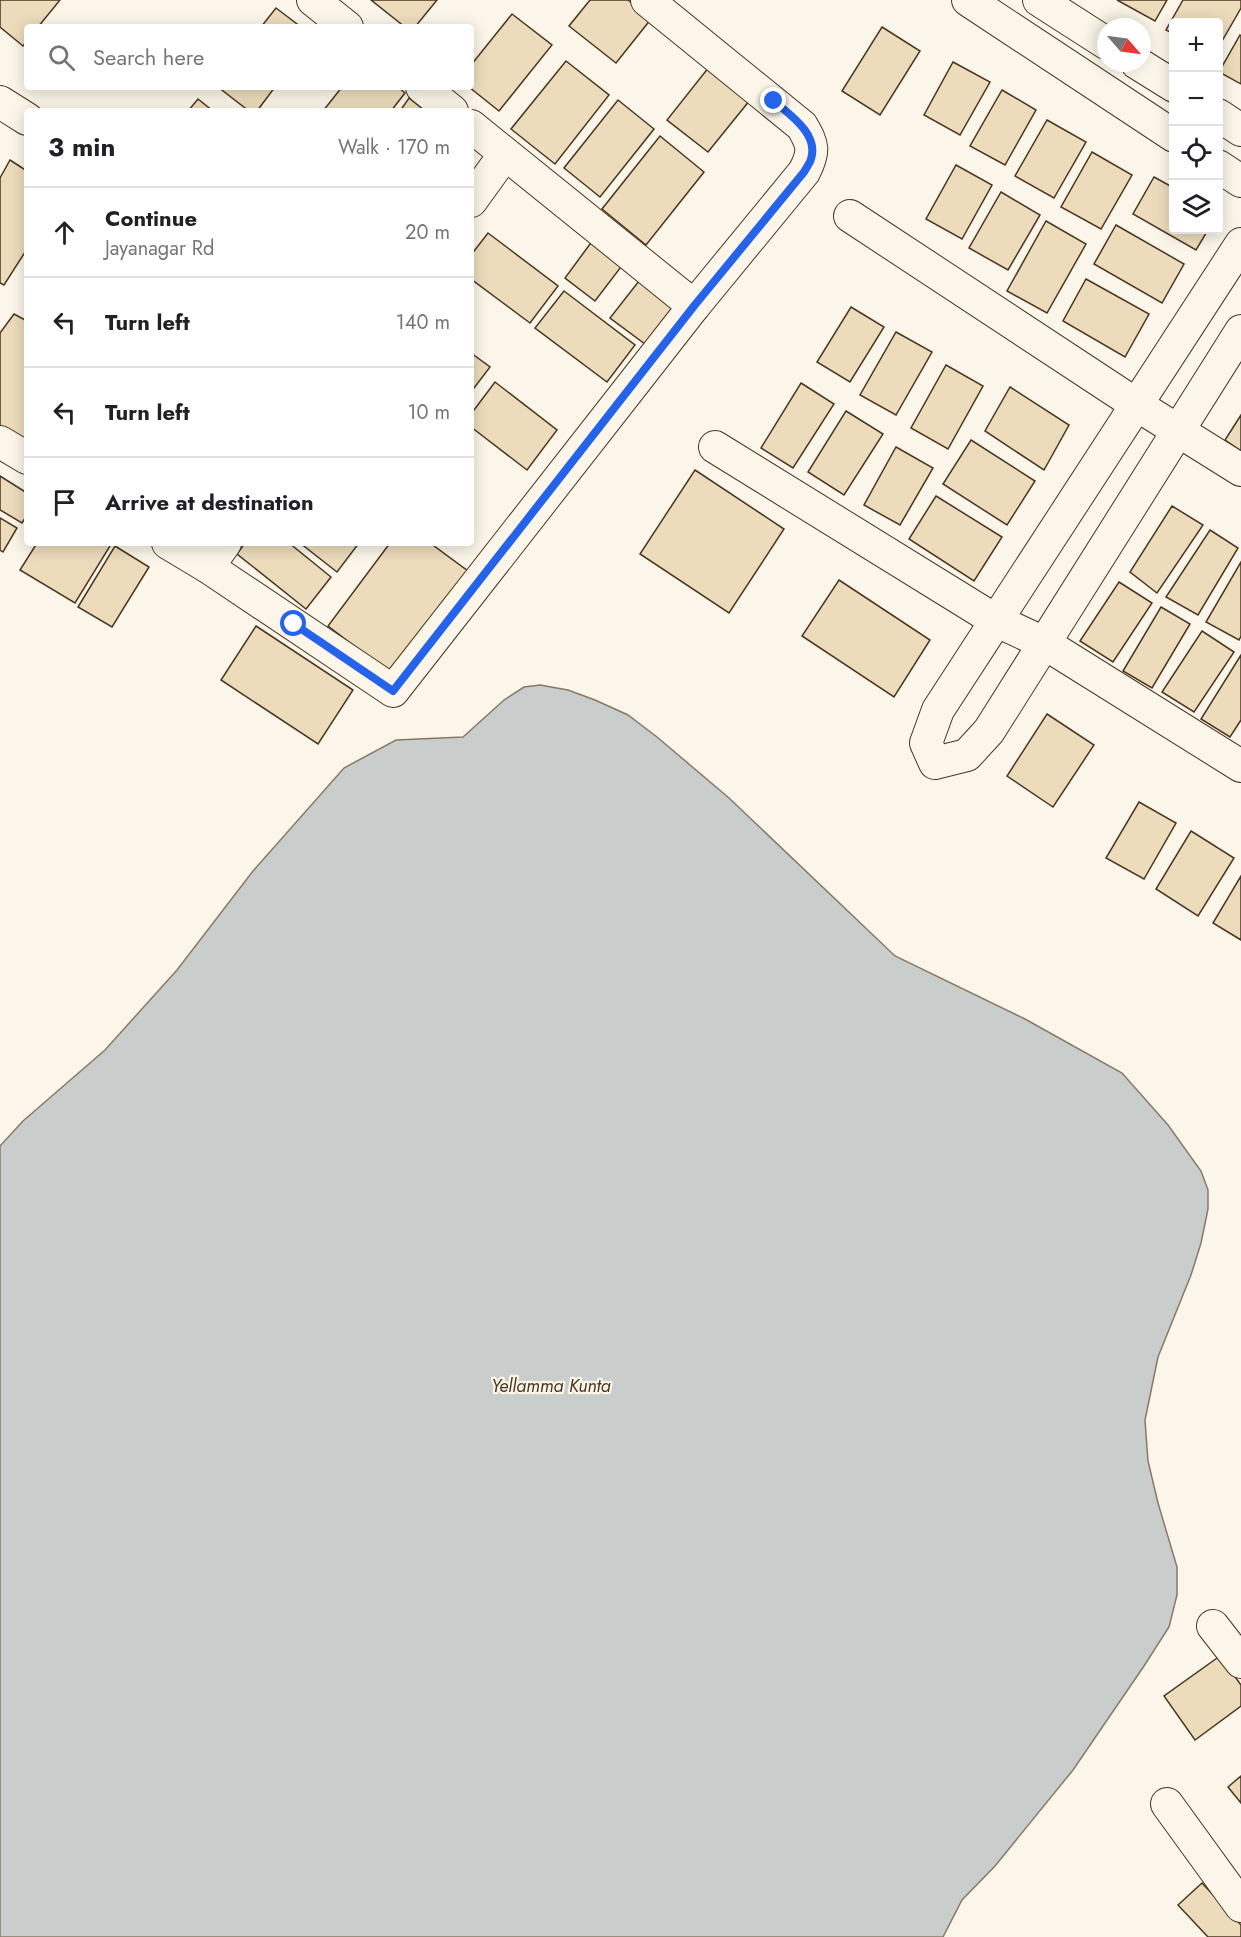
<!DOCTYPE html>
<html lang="en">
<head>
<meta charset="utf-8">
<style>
  body { margin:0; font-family:Jost,sans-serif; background:#f6f6f6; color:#202124 }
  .controls { position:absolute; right:18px; top:18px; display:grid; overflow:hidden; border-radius:6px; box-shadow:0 3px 15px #0003 }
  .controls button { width:54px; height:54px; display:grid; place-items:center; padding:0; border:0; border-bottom:2px solid #e0e0e0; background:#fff; color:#202124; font:30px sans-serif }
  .compass { position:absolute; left:1097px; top:18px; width:54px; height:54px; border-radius:50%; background:#fff; box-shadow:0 3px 15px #0003; rotate:118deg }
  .stop { position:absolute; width:18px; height:18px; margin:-14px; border:4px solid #2563eb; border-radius:50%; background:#fff }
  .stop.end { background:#2563eb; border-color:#fff; box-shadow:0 2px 6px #0008 }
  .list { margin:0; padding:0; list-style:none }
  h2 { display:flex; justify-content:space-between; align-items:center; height:78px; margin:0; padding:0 24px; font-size:26px }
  h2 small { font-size:20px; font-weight:400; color:#757577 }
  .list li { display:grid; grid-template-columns:39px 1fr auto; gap:18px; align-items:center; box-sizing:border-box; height:90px; padding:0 24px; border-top:2px solid #e0e0e0 }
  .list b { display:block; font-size:22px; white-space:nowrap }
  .list p { margin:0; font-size:20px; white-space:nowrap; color:#757577 }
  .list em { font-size:20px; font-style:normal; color:#757577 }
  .icon { flex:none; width:33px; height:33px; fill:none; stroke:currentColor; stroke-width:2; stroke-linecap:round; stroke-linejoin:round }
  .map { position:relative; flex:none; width:1241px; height:1937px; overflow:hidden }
  .search { position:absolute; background:#fff; box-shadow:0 3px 15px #0003; left:24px; top:24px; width:450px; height:66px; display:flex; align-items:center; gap:15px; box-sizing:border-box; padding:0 21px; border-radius:6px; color:#757577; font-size:22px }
  .panel { position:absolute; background:#fff; box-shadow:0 3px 15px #0003; left:24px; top:108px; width:450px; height:438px; border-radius:6px }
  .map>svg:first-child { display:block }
  .water { fill:#c9cecd; stroke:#887966; stroke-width:1.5 }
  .building { fill:#ecdcbc; stroke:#4a3520; stroke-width:1.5 }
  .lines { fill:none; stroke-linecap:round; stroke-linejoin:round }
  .street-casing { stroke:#4a3520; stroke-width:34 }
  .street { stroke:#fbf6e9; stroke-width:32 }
  .route { stroke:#2563eb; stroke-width:8 }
  .labels { text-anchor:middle; stroke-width:4.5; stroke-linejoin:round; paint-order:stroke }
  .water-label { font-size:18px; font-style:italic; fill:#4a3520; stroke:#fbf6e9 }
</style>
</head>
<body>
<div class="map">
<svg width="1241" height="1937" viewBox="0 0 1241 1937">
  <rect width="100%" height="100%" fill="#fbf6e9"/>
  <!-- water -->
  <path class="water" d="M540 685 568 690 595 700 628 715 657 737 729 798 895 956 1025 1019 1122 1073 1168 1125 1201 1171 1208 1190V1209L1201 1243 1191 1275 1158 1357 1145 1420 1148 1461 1158 1503 1177 1567V1595L1169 1627 1144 1666 1073 1770 995 1866 962 1900 943 1937H0V1146L23 1121 105 1050 177 970 253 871 344 768 396 740 463 737 504 700 524 687Z"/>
  <!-- building -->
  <g class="building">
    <path d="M0 0H60L38 27H27V41L23 46 0 27Z"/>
    <path d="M371 0H437L415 27H405Z"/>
    <path d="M590 0H628L651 19 616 63 569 26Z"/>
    <path d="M1117 0H1167L1155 21Z"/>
    <path d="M1183 0H1241V8L1218 48V22H1174V34L1166 30Z"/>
    <path d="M276 8 301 27H261Z"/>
    <path d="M512 14 552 45 499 111 469 87H471V65Z"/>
    <path d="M882 27 920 51 880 115 842 91Z"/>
    <path d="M1240 35 1241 36V84L1219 72Z"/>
    <path d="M566 61 609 95 555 164 511 129Z"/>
    <path d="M953 62 990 82 960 135 924 115Z"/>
    <path d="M709 67 750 100 708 152 667 120Z"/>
    <path d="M218 87H275L257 111H249Z"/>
    <path d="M342 87H398L405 93 391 111H323Z"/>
    <path d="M1002 90 1036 110 1005 165 970 146Z"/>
    <path d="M409 98 425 111H400Z"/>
    <path d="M198 99 213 111H188Z"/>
    <path d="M618 100 654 129 600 197 564 168Z"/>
    <path d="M1047 120 1086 142 1054 198 1015 176Z"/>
    <path d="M660 136 704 172 646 245 602 209Z"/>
    <path d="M1092 152 1132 175 1101 229 1061 207Z"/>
    <path d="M10 160 27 171V249L4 285 0 283V178Z"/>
    <path d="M956 165 992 185 962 239 926 219Z"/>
    <path d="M1154 177 1174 188V230H1208L1196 250 1133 214Z"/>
    <path d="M1001 192 1040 215 1008 270 969 248Z"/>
    <path d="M1046 221 1086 244 1047 313 1007 291Z"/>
    <path d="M1116 225 1184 264 1162 303 1094 264Z"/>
    <path d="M488 233 558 286 530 323 471 279V255Z"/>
    <path d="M593 240 624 263 595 301 565 278Z"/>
    <path d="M1086 279 1149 314 1125 357 1063 321Z"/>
    <path d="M639 281 677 310 649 347 610 318Z"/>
    <path d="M564 291 635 345 607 382 535 328Z"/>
    <path d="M851 307 884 327 850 382 817 362Z"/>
    <path d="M14 314 27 321V443L0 426V333Z"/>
    <path d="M896 332 932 352 896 415 860 395Z"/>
    <path d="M471 353 490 367 471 392Z"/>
    <path d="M946 365 983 386 948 449 911 428Z"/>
    <path d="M495 382 557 430 527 470 471 427V414Z"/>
    <path d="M801 383 834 404 793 468 761 448Z"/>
    <path d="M1010 387 1069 425 1044 470 985 431Z"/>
    <path d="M846 411 883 434 844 495 808 472Z"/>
    <path d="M1241 415V451L1225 440Z"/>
    <path d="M971 440 1035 481 1007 525 943 484Z"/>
    <path d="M896 447 933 468 900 525 864 505Z"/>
    <path d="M695 470 784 529 729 613 640 554Z"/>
    <path d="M0 476 27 493V515L22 523 0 510Z"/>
    <path d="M936 496 1002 537 974 581 909 539Z"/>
    <path d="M1172 506 1203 525 1157 593 1130 572Z"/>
    <path d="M0 518 17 528 3 552 0 550Z"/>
    <path d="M1210 530 1238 548 1198 615 1166 597Z"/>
    <path d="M37 543H106L110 546 75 603 20 570Z"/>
    <path d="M245 543H289L331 577 306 609 237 554Z"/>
    <path d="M300 543H359L337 572Z"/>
    <path d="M390 543H430L472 574 395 677 328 626Z"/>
    <path d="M115 546 149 567 112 627 78 607Z"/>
    <path d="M1241 562V636L1239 640 1206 622Z"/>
    <path d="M839 580 930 640 894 697 802 636Z"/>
    <path d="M1119 582 1152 603 1113 662 1080 641Z"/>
    <path d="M1161 607 1190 624 1152 688 1123 671Z"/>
    <path d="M256 626 353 690 318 744 221 680Z"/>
    <path d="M1202 631 1234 652 1194 712 1162 692Z"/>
    <path d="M1241 655V720L1230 737 1201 719Z"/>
    <path d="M1047 714 1094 745 1053 807 1007 776Z"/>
    <path d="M1139 802 1176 823 1144 879 1106 858Z"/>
    <path d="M1191 831 1234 858 1198 916 1156 889Z"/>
    <path d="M1241 876V940L1213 923Z"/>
    <path d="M1220 1656 1241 1685V1706L1195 1740 1164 1696Z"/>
    <path d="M1241 1776V1803L1228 1787Z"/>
    <path d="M1202 1883 1241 1925V1937H1208L1178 1905Z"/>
  </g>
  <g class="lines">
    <!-- street casing -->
    <g class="street-casing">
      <g id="street">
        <path d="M313 0 347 27"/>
        <path d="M968 0 1174 136"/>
        <path d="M1039 0 1106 43"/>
        <path d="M1137 63 1174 86"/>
        <path d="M422 87 452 111"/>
        <path d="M0 102 27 119"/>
        <path d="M1218 115 1241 130"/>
        <path d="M471 126 694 306"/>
        <path d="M1218 166 1241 181"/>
        <path d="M471 201 505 154"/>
        <path d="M850 216 1137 405 1241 470"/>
        <path d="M1241 244 938 710 926 743 935 763 967 755 989 731 1241 331"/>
        <path d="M0 442 27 458"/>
        <path d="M715 447 995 620 1044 643 1241 766"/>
        <path d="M168 543 208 567 393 691 694 306 804 172C815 151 813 145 802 126L647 0"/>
        <path d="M208 567 225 543"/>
        <path d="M1213 1626 1241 1662"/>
        <path d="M1167 1804 1241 1906"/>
      </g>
    </g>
    <!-- street -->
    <use href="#street" class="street"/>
  </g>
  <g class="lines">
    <!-- route -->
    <path class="route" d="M294 624 393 691 694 306 804 172C806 168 810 163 811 159 819 134 790 115 774 101"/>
  </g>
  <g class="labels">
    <!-- water labels -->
    <g class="water-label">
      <text x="551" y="1392">Yellamma Kunta</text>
    </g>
  </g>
</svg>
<div class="controls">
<button>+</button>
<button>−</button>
<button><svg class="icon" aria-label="locate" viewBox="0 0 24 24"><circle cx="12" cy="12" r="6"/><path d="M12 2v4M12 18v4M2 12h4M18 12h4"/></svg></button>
<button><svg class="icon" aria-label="layers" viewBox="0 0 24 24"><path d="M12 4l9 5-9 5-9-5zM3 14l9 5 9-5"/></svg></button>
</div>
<svg class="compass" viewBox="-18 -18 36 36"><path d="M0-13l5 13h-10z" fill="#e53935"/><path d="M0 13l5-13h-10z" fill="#757577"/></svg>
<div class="stop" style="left:294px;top:624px"></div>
<div class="stop end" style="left:774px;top:101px"></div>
<div class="search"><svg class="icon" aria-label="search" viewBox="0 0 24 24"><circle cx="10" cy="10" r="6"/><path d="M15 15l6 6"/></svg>Search here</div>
<section class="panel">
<h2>3 min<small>Walk · 170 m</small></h2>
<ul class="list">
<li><svg class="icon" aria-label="ahead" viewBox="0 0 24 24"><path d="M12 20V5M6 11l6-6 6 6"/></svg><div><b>Continue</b><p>Jayanagar Rd</p></div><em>20 m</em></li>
<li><svg class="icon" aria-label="left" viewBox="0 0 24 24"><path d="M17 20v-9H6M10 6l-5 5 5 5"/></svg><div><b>Turn left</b></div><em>140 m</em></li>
<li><svg class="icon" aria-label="left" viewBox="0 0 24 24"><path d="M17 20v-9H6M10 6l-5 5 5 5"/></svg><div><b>Turn left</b></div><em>10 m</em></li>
<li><svg class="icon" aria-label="arrive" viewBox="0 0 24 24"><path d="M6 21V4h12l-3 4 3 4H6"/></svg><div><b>Arrive at destination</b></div></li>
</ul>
</section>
</div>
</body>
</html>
